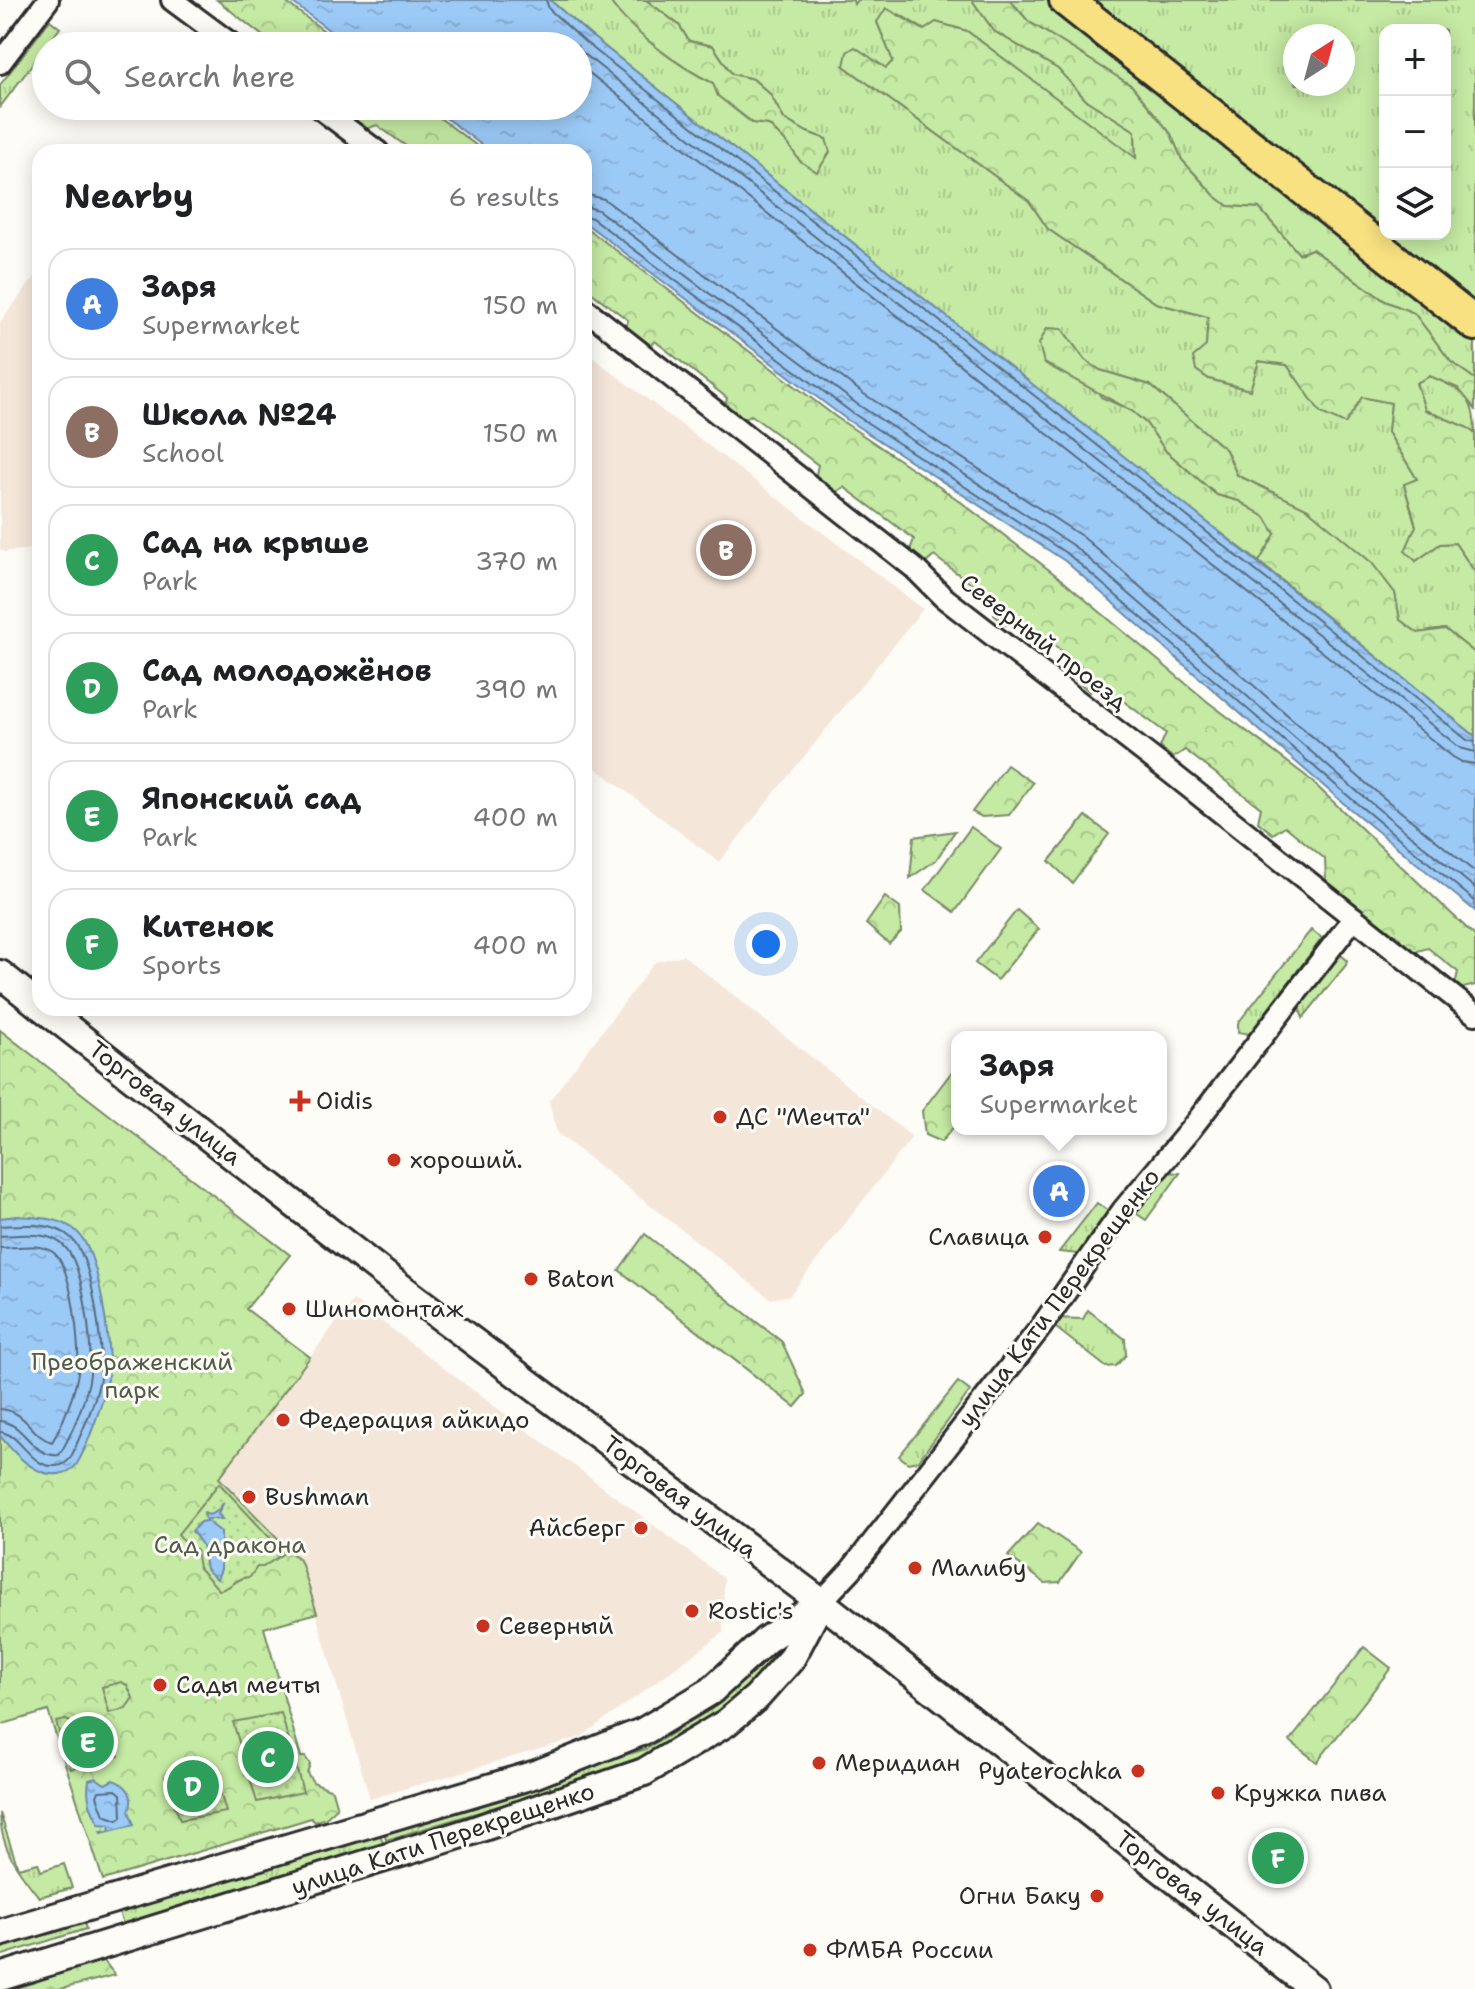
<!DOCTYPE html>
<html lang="en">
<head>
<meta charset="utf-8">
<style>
  body { margin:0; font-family:"Shantell Sans",sans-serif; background:#f2f2f2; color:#202124 }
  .controls { position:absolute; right:24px; top:24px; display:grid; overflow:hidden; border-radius:16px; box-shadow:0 4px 20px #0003 }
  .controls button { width:72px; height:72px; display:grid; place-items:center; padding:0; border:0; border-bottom:2px solid #e0e0e0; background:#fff; color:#202124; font:40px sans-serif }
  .compass { position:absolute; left:1283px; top:24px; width:72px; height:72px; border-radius:50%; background:#fff; box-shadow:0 4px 20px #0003; rotate:36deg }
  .you { position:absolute; left:766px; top:944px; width:28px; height:28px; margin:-20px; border:6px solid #fff; border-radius:50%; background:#1a73e8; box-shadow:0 0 0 12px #1a73e833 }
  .badge { display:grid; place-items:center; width:52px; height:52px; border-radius:50%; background:#0b8043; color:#fff; font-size:26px; font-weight:700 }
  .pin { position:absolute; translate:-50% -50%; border:4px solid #fff; box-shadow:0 2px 8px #0006 }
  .popup { position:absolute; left:951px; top:1031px; width:216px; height:104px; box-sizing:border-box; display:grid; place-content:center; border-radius:16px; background:#fff; filter:drop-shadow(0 2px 6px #0005); font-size:26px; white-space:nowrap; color:#757577 }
  .popup b { font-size:30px; color:#202124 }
  .popup::after { content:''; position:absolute; left:50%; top:100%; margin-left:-16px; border:16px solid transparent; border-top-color:#fff }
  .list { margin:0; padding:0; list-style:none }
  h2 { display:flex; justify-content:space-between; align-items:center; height:104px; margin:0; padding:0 32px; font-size:34px }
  h2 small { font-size:26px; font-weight:400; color:#757577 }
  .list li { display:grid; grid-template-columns:52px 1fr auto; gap:24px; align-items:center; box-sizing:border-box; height:112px; margin:0 16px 16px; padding:0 16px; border:2px solid #e0e0e0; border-radius:24px }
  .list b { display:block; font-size:30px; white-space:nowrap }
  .list p { margin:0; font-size:26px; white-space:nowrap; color:#757577 }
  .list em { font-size:26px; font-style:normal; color:#757577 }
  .icon { flex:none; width:44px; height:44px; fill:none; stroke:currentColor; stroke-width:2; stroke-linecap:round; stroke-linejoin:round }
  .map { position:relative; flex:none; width:1475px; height:1989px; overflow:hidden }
  .search { position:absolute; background:#fff; box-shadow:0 4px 20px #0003; left:32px; top:32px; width:560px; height:88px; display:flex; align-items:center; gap:20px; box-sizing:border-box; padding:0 28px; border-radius:44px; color:#757577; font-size:30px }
  .panel { position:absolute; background:#fff; box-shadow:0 4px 20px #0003; left:32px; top:144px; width:560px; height:872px; border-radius:24px }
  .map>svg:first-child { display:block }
  .built { fill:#f5e6da }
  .grass { fill:url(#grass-tufts); stroke:#788a67; stroke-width:2; fill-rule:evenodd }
  .forest { fill:url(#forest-crowns); stroke:#788a67; stroke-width:2 }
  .garden { fill:url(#garden-dots); stroke:#788a67; stroke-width:2 }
  .pitch { fill:#c5eaa3; stroke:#788a67; stroke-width:2 }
  .water { fill:url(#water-ripples); stroke:#6f8aa5; stroke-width:2 }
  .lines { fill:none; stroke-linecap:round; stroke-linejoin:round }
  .shore { stroke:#586b7d; stroke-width:2 }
  .minor-casing { stroke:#2b2b2b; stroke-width:26 }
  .tertiary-casing { stroke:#2b2b2b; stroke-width:32 }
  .primary-casing { stroke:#2b2b2b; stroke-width:38 }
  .minor { stroke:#fdfcf7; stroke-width:20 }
  .tertiary { stroke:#fdfcf7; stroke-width:26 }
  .primary { stroke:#f8e181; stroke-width:32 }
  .poi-dot { fill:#c8321e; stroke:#fdfcf7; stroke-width:3 }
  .labels { text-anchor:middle; stroke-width:6; stroke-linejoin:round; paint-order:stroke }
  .street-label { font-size:24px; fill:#2b2b2b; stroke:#fdfcf7 }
  .poi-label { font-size:24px; fill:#2b2b2b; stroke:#fdfcf7; text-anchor:start }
  .park-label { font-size:24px; fill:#525b49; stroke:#fdfcf7 }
</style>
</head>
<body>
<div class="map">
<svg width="1475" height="1989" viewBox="0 0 1475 1989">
  <defs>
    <pattern id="grass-tufts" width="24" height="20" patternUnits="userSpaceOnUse" patternTransform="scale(2)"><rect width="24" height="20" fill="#c5eaa3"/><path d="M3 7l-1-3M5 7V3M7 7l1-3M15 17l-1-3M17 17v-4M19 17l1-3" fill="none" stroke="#a9c98c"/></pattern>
    <pattern id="forest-crowns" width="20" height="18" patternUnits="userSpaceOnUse" patternTransform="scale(2)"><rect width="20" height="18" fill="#c5eaa3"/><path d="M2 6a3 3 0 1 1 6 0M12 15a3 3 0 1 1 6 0" fill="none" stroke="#a9c98c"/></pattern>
    <pattern id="garden-dots" width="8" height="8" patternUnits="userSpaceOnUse" patternTransform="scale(2)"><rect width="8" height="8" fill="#c5eaa3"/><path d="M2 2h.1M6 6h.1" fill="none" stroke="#a9c98c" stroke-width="1.8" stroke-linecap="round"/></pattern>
    <pattern id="water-ripples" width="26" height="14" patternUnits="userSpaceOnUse" patternTransform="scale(2)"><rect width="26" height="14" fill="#9ccaf7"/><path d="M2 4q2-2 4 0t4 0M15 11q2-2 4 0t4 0" fill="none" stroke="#87aed4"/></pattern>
  </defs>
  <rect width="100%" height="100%" fill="#fdfcf7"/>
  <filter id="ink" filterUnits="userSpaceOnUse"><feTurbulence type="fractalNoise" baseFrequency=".0125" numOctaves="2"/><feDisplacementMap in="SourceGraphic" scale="16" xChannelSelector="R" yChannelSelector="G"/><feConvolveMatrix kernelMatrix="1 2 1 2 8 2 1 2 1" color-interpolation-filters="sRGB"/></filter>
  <g filter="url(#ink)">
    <!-- built -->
    <g class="built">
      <path d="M40 270V548L4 552 0 549V322Z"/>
      <path d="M584 351 923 609 719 862 584 759Z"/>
      <path d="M683 955 912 1137 790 1295 771 1299 557 1133 549 1101 655 962Z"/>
      <path d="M353 1300 724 1578 723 1633 581 1737 370 1799 301 1562 219 1478Z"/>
    </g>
    <!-- grass -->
    <g class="grass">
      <path d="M550 0H609C632 32 678 66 713 83L718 96 752 123 769 125 788 144 800 161 826 139 807 132 784 119 770 94 753 79 732 74 713 46 689 41 679 25 646 0H853L854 4 857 0H972L994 31 1058 69 1086 100 1135 131 1136 159 967 31 936 22 925 30 899 14 877 22 893 60 886 69 844 66 1029 201 1048 229 1156 303 1208 317 1206 347 1196 370 1209 379 1250 390 1258 361 1287 365 1321 412 1362 397 1391 403 1388 432 1417 479 1404 485 1416 526V561L1440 544 1455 543 1475 572V653L1445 629 1418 633 1400 620 1395 593 1308 509 1237 475 1226 450 1150 385 1100 370 1085 360 1062 329 1101 397 1132 411 1146 423 1166 451 1217 495 1239 501 1265 517 1276 534 1259 562 1122 457 590 35Z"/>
      <path d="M1010 0H1048L1475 338V379L1451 362 1414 313 1385 301 1312 249 1299 254 1259 208 1228 206 1215 196 1182 160 1171 134 1132 86 1028 21Z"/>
      <path d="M1092 0H1475V302L1388 234H1445V30H1385V231ZM1295 36H1343V84H1295Z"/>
      <path d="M50 20 60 28 0 107V85Z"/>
      <path d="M1430 376C1464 391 1475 396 1475 434L1468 428 1425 410 1416 382Z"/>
      <path d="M1311 930 1322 938 1250 1034 1238 1032V1023Z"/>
      <path d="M1337 952 1347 960 1346 965 1303 1018 1297 1003Z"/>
      <path d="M1167 1172 1180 1173 1146 1220 1134 1212Z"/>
      <path d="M1097 1203 1108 1211 1078 1254 1059 1252Z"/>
      <path d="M1088 1310 1125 1339 1126 1355 1116 1366 1106 1367 1056 1328 1053 1318 1083 1319Z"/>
      <path d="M958 1382 970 1391 918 1461 908 1463 899 1456Z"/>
      <path d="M782 1638 790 1646 723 1714 642 1759 539 1794 386 1840 383 1825 646 1749 716 1706Z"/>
      <path d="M0 1813 18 1868 38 1863 41 1871 64 1864 72 1888 39 1897C18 1871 0 1848 0 1813Z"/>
      <path d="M378 1829 384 1845 123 1925 118 1909Z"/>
      <path d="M83 1919 86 1929 0 1956V1945Z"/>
    </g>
    <!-- forest -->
    <g class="forest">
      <path d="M217 0H283L344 46H262L264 37Z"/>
      <path d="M609 0H646L679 25 689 41 713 46 732 74 753 79 770 94 784 119 807 132 826 139 830 152 817 172 800 161 788 144 769 125 753 123 718 96 713 83C678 66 631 32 609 0Z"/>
      <path d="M972 0H1010L1028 21 1132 86 1171 134 1182 160 1215 196 1228 206 1259 208 1299 254 1312 249 1385 301 1414 313 1451 362 1475 379V409L1458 388 1430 376 1416 383 1425 410 1468 428 1475 434V572L1455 543 1440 544 1416 561 1405 551 1416 526 1404 484 1417 479 1388 432 1391 403 1362 397 1345 424 1321 413 1287 365 1259 361 1250 390 1209 379 1196 370 1193 357 1206 346 1208 317 1156 303 1048 229 1029 201 844 66 847 52 855 47 886 68 893 61 877 22 886 8 924 30 936 22 967 31 1136 158 1135 131 1086 100 1058 69 994 31Z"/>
      <path d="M354 106H424L485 152H414L377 125 363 130 351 120Z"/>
      <path d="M584 226 836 417 957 499 1057 576 1208 702 1306 776 1475 936V985L1460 989 1455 985 1458 972 1428 948 1414 952 1326 883 1325 859 1285 826 1273 834 1258 822 1261 808 1185 750 1173 758 1160 747 1166 733 1102 685 1090 692 1076 680 1081 666 1019 618 1006 625 994 615 997 603 934 556 924 565 909 553 914 539 844 487 834 494 815 479 818 465 751 415 739 422 724 410 727 398 655 341 643 349 625 334 628 320 584 287Z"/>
      <path d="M1047 328 1062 329 1085 360 1100 370 1150 385 1226 450 1237 475 1308 509 1372 563 1395 593 1400 620 1418 633 1445 629 1475 653V736L1259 562 1275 534 1265 517 1239 501 1217 495 1166 451 1146 423 1132 411 1044 363 1039 344Z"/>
      <path d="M1007 765 1033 783 1009 815 982 817 972 812Z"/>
      <path d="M1086 816 1109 834 1072 883 1049 861Z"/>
      <path d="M955 831 936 860 910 878 914 837Z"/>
      <path d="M885 897 900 908 901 932 889 944 866 924Z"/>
      <path d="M1017 910 1039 929 997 980 975 963Z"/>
      <path d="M0 1030 290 1255 246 1309 310 1357 219 1478 301 1562 317 1613 264 1628 301 1757H305L310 1764 307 1773 313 1782 332 1790 337 1808 326 1818 315 1822 311 1818 295 1823 103 1880 48 1711 0 1725Z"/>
      <path d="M957 1065V1123L941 1142 925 1135 922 1111Z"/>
      <path d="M645 1234 782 1342 806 1394 795 1407 619 1270Z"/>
      <path d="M1038 1523 1081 1552 1060 1582 1045 1583 1008 1556Z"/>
      <path d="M1364 1647 1391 1668 1317 1762 1290 1741Z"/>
      <path d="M84 1955 88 1965 103 1960 115 1975 61 1989H0Z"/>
    </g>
    <!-- garden -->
    <g class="garden">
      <path d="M219 1483 284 1553 263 1567H257L250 1577C238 1576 231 1589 219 1590L199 1568 196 1549 191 1550 178 1534Z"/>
      <path d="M121 1682 127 1685 133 1698 125 1709 109 1713 102 1687Z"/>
      <path d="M281 1713 303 1792 257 1802 233 1722Z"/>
      <path d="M66 1720 82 1727 105 1721 119 1756 91 1766 89 1763 71 1769 56 1722Z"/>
      <path d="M213 1768 226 1812 180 1820 165 1777Z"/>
    </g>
    <!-- pitch -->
    <path class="pitch" d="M971 827 1001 849 955 912 925 890Z"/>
    <!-- water -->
    <g class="water">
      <path d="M289 0H550L590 35C885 269 1182 500 1475 736V911L1349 808 1065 561 846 419 584 222V152H491L430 106H578V46H350Z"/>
      <path d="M18 1216C38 1218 60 1217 76 1231 100 1251 112 1348 108 1379 105 1396 86 1451 76 1465 68 1475 52 1476 42 1472 24 1465 12 1450 0 1436V1218Z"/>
      <path d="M224 1502 218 1514 222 1519H208L207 1521 221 1532V1569L217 1579 206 1569 202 1545 192 1531 200 1522 206 1521 204 1513 209 1515 216 1512Z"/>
      <path d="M96 1778 105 1784 113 1780C128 1785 135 1796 129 1811L134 1825 101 1833 100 1831H109L110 1825 99 1824C91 1810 86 1797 89 1780Z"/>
    </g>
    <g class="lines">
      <!-- shore -->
      <g class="shore">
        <path d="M546 0 549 9 585 42C879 274 1175 504 1467 740L1475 742"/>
        <path d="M578 49C871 283 1169 512 1460 748L1475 752"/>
        <path d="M578 64C870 295 1164 523 1453 757L1462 762 1475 764"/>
        <path d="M584 194 604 199 864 394 1083 537 1368 785 1475 872"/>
        <path d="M584 206 598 210 857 404 1075 547 1360 794 1475 888"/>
        <path d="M584 216 592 218 851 412 1069 555 1354 801 1475 901"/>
        <path d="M0 1226C23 1225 51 1221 70 1237 93 1256 104 1349 100 1378 97 1398 86 1423 78 1441 74 1450 71 1462 61 1465 31 1473 23 1434 0 1432"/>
        <path d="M0 1236C20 1235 50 1230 65 1247 85 1268 92 1345 90 1374 88 1395 71 1437 59 1455 32 1458 25 1423 0 1421"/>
        <path d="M0 1248C16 1248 41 1242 54 1253 73 1269 80 1348 78 1372 76 1391 62 1426 52 1442 30 1436 28 1411 0 1409"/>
        <path d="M116 1790 121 1794 122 1817 118 1820 104 1815 97 1796 99 1791Z"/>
      </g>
      <!-- minor casing -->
      <g class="minor-casing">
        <g id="minor">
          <path d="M172 0 234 46"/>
          <path d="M0 63 48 0"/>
          <path d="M317 106 378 152"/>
          <path d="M584 308 914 568 943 597 1170 772 1475 1014"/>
          <path d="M821 1602 851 1570 1041 1327 1123 1210 1190 1130 1354 918"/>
        </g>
      </g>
      <!-- tertiary casing -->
      <g class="tertiary-casing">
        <g id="tertiary">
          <path d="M0 974 40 1006"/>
          <path d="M43 1008 398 1285 821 1602 1314 1989"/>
          <path d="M0 1933 536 1774 644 1731 711 1691 766 1640 816 1606"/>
          <path d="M0 1977 469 1832 644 1772 726 1723 757 1697 791 1659 821 1602"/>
        </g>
      </g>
      <!-- primary casing -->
      <g class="primary-casing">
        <path id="primary" d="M1066 0 1475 324"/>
      </g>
      <!-- minor -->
      <use href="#minor" class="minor"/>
      <!-- tertiary -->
      <use href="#tertiary" class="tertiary"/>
      <!-- primary -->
      <use href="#primary" class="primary"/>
    </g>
  </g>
  <!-- markers -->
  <g class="poi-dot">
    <path d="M296 1089h8v8h8v8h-8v8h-8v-8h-8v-8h8z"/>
    <circle cx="720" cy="1117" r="8"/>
    <circle cx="394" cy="1160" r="8"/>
    <circle cx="1045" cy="1237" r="8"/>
    <circle cx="531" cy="1279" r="8"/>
    <circle cx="289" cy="1309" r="8"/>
    <circle cx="283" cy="1420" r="8"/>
    <circle cx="249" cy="1497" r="8"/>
    <circle cx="641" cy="1528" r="8"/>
    <circle cx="915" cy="1568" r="8"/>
    <circle cx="692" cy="1611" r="8"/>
    <circle cx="483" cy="1626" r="8"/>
    <circle cx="160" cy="1685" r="8"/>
    <circle cx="819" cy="1763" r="8"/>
    <circle cx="1138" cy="1771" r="8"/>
    <circle cx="1218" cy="1793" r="8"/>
    <circle cx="1097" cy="1896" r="8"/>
    <circle cx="810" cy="1950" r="8"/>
  </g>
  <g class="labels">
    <!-- street labels -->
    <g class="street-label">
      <text transform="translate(1044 642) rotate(38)" y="8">Северный проезд</text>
      <text transform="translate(165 1103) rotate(38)" y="8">Торговая улица</text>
      <text transform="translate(1059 1298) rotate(-53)" y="8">улица Кати Перекрещенко</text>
      <text transform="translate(680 1497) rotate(37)" y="8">Торговая улица</text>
      <text transform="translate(443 1839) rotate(-18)" y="8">улица Кати Перекрещенко</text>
      <text transform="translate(1192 1893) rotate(38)" y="8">Торговая улица</text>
    </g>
    <!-- poi labels -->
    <g class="poi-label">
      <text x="316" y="1109">Oidis</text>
      <text x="736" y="1125">ДС "Мечта"</text>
      <text x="410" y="1168">хороший.</text>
      <text x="1029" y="1245" text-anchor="end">Славица</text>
      <text x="547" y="1287">Baton</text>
      <text x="305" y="1317">Шиномонтаж</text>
      <text x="299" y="1428">Федерация айкидо</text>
      <text x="265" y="1505">Bushman</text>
      <text x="625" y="1536" text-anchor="end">Айсберг</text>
      <text x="931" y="1576">Малибу</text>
      <text x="708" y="1619">Rostic's</text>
      <text x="499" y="1634">Северный</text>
      <text x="176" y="1693">Сады мечты</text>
      <text x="835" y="1771">Меридиан</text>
      <text x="1122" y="1779" text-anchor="end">Pyaterochka</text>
      <text x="1234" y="1801">Кружка пива</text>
      <text x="1081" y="1904" text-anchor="end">Огни Баку</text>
      <text x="826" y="1958">ФМБА России</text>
    </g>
    <!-- park labels -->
    <g class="park-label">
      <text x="132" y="1370">Преображенский<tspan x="132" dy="28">парк</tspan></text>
      <text x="230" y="1553">Сад дракона</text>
    </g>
  </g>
</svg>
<div class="controls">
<button>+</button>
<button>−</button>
<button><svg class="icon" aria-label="layers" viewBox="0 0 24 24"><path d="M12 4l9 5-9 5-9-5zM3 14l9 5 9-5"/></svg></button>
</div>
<svg class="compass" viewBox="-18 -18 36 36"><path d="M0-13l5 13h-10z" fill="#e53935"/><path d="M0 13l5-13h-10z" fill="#757577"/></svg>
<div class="you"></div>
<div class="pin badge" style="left:1059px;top:1191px;background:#3f7fe0">A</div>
<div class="popup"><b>Заря</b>Supermarket</div>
<div class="pin badge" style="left:726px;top:550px;background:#8d6e63">B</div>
<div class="pin badge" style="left:268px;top:1757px;background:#2e9e5b">C</div>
<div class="pin badge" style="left:193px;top:1786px;background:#2e9e5b">D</div>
<div class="pin badge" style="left:88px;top:1742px;background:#2e9e5b">E</div>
<div class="pin badge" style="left:1278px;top:1858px;background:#2e9e5b">F</div>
<div class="search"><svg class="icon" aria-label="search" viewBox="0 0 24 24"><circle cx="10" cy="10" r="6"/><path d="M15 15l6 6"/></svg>Search here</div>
<section class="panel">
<h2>Nearby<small>6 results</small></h2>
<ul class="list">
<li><span class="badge" style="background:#3f7fe0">A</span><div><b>Заря</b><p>Supermarket</p></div><em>150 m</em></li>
<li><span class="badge" style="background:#8d6e63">B</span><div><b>Школа №24</b><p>School</p></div><em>150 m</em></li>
<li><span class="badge" style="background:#2e9e5b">C</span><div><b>Сад на крыше</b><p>Park</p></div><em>370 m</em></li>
<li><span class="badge" style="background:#2e9e5b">D</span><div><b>Сад молодожёнов</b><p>Park</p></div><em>390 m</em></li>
<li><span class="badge" style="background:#2e9e5b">E</span><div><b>Японский сад</b><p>Park</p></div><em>400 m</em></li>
<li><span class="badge" style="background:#2e9e5b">F</span><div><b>Китенок</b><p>Sports</p></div><em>400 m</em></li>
</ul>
</section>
</div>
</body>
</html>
